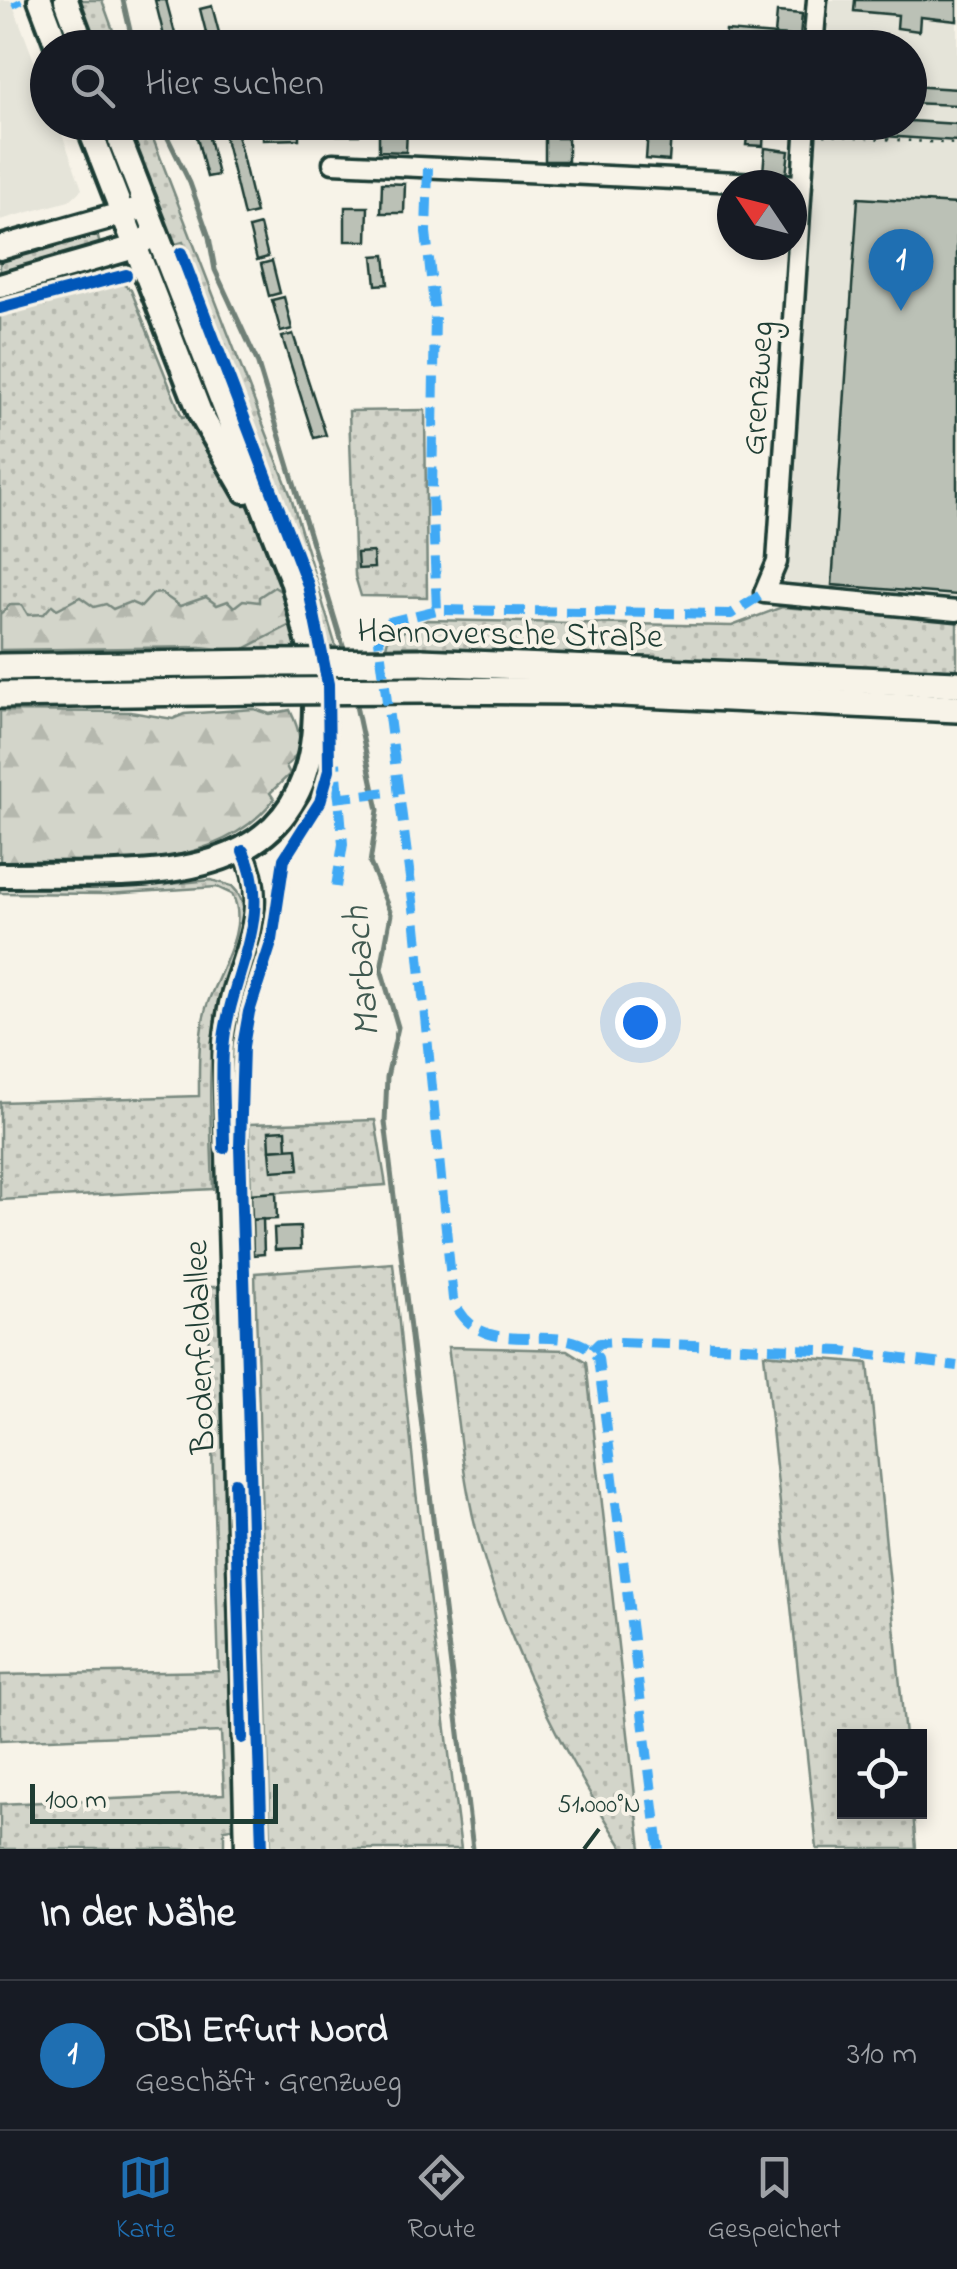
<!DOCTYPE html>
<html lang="de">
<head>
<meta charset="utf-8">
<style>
  body { margin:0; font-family:"Indie Flower",sans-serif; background:#20242c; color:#f1f3f6 }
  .controls { position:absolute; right:30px; bottom:30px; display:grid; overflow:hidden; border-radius:0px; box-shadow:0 5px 15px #0003 }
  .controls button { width:90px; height:90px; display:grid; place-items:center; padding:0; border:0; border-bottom:2px solid #363941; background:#171b24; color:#f1f3f6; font:50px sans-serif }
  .compass { position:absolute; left:717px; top:170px; width:90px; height:90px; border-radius:50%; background:#171b24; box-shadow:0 5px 15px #0003; rotate:305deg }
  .scale { position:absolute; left:30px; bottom:25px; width:248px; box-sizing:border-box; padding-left:10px; border:5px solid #1f3d34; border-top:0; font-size:28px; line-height:35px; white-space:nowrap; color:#1f3d34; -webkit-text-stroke:8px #f7f3e8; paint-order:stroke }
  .you { position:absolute; left:640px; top:1022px; width:35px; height:35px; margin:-25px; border:8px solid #fff; border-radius:50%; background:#1a73e8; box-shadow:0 0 0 15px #1a73e833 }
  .badge { display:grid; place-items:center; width:65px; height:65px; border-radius:50%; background:#1f6fb2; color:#fff; font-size:32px; font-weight:700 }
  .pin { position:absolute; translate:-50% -82px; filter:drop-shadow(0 2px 5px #0008) }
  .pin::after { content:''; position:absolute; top:52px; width:35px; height:30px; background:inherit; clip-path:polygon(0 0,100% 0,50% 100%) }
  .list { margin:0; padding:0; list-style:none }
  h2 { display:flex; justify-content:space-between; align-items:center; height:130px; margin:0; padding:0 40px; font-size:42px }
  h2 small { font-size:32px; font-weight:400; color:#9ea1a6 }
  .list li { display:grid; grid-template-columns:65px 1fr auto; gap:30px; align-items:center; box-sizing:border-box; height:150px; padding:0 40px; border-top:2px solid #363941 }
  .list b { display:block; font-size:38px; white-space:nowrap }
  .list p { margin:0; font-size:32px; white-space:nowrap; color:#9ea1a6 }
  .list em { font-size:32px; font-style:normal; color:#9ea1a6 }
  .icon { flex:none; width:55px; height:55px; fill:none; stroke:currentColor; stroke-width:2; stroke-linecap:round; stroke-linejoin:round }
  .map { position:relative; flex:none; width:957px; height:1849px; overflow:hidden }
  .search { position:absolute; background:#171b24; box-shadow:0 5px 15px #0003; left:30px; right:30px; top:30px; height:110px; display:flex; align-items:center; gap:25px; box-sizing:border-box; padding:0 35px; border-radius:55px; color:#9ea1a6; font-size:38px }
  .sheet { height:280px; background:#171b24 }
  nav { display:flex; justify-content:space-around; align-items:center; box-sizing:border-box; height:140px; border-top:2px solid #363941; background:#171b24; font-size:28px; color:#9ea1a6 }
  nav a { display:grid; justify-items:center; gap:5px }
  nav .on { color:#1f6fb2 }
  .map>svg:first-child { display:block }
  .built { fill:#e5e4d9 }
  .green { fill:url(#green-dots); stroke:#79897f; stroke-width:2.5 }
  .forest { fill:url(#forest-firs); stroke:#79897f; stroke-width:2.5 }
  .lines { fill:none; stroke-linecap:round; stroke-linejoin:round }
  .stream { stroke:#6f8077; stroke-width:5 }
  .building { fill:#bbc1b6; stroke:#1f3d34; stroke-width:2.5 }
  .minor-casing { stroke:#1f3d34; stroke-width:25 }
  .major-casing { stroke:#1f3d34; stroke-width:30 }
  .highway-casing { stroke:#1f3d34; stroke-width:32 }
  .path { stroke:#1f3d34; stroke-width:2.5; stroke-dasharray:2.5 8; stroke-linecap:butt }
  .minor { stroke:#f7f3e8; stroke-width:18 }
  .major { stroke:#f7f3e8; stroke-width:22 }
  .highway { stroke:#f7f3e8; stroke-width:25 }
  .highway-bridge-casing { stroke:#1f3d34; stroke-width:32; stroke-linecap:butt }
  .highway-bridge { stroke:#f7f3e8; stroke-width:25 }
  .quiet { stroke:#3fa9f5; stroke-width:10; stroke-dasharray:20 10; stroke-linecap:butt }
  .cycleway-casing { stroke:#f7f3e8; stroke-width:19 }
  .cycleway { stroke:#0057b8; stroke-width:12 }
  .ticks { fill:none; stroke:#1f3d34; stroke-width:4 }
  .labels { text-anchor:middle; stroke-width:8; stroke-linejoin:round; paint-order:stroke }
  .street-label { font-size:35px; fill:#1f3d34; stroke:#f7f3e8 }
  .water-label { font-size:38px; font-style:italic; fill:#405950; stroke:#f7f3e8 }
  .ticks-label { font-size:25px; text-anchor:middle; fill:#1f3d34; stroke:#f7f3e8; stroke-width:8; stroke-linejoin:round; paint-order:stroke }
</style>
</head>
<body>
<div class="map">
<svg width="957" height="1849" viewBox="0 0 957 1849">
  <defs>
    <pattern id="green-dots" width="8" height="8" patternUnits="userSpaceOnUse" patternTransform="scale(2.5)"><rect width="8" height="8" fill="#d3d5ca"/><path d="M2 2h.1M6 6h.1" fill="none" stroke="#b5b8ae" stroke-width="1.8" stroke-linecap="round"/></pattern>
    <pattern id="forest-firs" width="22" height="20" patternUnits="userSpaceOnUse" patternTransform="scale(2.5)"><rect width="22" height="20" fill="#d3d5ca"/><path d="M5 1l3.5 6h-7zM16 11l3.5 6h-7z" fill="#b5b8ae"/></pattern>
  </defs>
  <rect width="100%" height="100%" fill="#f7f3e8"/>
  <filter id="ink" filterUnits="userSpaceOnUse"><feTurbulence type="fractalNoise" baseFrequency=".01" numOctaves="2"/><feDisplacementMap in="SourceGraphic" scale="20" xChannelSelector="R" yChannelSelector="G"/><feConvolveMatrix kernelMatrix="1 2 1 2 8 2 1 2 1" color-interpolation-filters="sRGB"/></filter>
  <g filter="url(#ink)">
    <!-- built -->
    <g class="built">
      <path d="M0 0H10L13 5 47 95 48 122 58 123 82 189 69 201 0 220Z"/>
      <path d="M828 0H957V621L782 607 818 123 910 122V48L824 47Z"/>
    </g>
    <!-- green -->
    <g class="green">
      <path d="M75 0H102L119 47H93Z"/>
      <path d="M122 123H147L290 494 336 647H328L313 583 183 242 169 246Z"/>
      <path d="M96 230 100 245 0 274V262Z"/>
      <path d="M109 282H121L131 290 182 417 187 416 141 291 275 558 300 648 253 653 200 647 0 650V313Z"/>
      <path d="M425 410 427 597 361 596 355 576 349 411Z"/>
      <path d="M782 607 957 621V674L419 652 418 646 386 647 388 639 427 620 732 626Z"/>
      <path d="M211 880 232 886C261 914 229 956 221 987 205 1054 211 1122 213 1189L0 1200V1102L199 1096C199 1068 198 1036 206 1008 216 975 251 928 232 894L217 887 107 894 0 893V885L139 887Z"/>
      <path d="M375 1120 386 1185 251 1194 249 1124Z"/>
      <path d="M393 1263 416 1492 461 1849H271L255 1273Z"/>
      <path d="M207 1287H218L233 1828 224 1829V1849H0V1804L224 1794 221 1732 0 1741V1675L219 1671Z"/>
      <path d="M448 1347 567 1350 586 1362 641 1849H624C558 1746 490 1613 468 1492 459 1444 455 1395 448 1347Z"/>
      <path d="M764 1354 868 1363 905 1736H844V1812H913L916 1849H817Z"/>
    </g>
    <!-- forest -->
    <g class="forest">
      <path d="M274 587 284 593 292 624 240 651 200 647 0 650V614L10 605H22L28 615 44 614 52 605 57 609 80 597 94 607 106 604 113 609 130 602 141 607 153 594 161 593 180 606 206 597 217 605 228 601 234 607 243 600 259 602V597Z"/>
      <path d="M254 709 270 714 290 710C300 731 307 750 286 766L290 774 270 793 274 799C218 874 91 865 0 865V711L130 712 173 719 184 714Z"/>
    </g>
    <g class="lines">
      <!-- stream -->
      <g class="stream">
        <path d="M123 0 134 48"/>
        <path d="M160 122 190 183 209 237 215 270 257 361 346 656"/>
        <path d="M355 701 378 810 370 863 391 914 381 969 398 1027 387 1077 385 1122 473 1849"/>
      </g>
    </g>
    <!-- building -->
    <g class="building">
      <path d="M155 0H166L178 45 167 48Z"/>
      <path d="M855 0H957V21L920 17 919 31 897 28 898 15 854 11Z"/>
      <path d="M212 6 223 48H210L200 9Z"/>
      <path d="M777 12 802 14 800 37 775 35Z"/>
      <path d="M726 31 775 35 774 47 725 43Z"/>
      <path d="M775 35 800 37 799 48H774Z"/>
      <path d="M910 86 957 89V105L910 103Z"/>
      <path d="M910 121 957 124V141L825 132V122Z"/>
      <path d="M193 122H205L218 175 207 177Z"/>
      <path d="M221 122H234L256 213 244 216Z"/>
      <path d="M263 122H319V127L299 128V139L263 140Z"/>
      <path d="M337 122H360L359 135H337Z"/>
      <path d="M379 128 407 129 406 152 379 151Z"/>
      <path d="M748 128 764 129 763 146 746 145Z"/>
      <path d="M545 129H557V138H568V161H545Z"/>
      <path d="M648 130 671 132 669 161 646 159Z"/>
      <path d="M765 148 789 151 786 175 763 173Z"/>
      <path d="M382 183 405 184 404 213H381Z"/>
      <path d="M858 198 957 204V595L832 585Z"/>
      <path d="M345 207H368L367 241H345Z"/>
      <path d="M260 225 268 257 257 260 249 228Z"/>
      <path d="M385 255 388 284 376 285 373 256Z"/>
      <path d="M272 261 280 293 269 296 261 264Z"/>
      <path d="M284 297 292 329 281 332 272 300Z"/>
      <path d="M293 334 326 435 314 438 282 337Z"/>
      <path d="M373 552 374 568 358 569 357 553Z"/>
      <path d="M286 1130 287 1149 270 1150 269 1131Z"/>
      <path d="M297 1148 299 1169 272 1171 270 1150Z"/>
      <path d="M276 1192 277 1219 252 1220 251 1194Z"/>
      <path d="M263 1219 264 1254 253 1255 252 1220Z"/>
      <path d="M300 1227 301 1249 275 1250 274 1228Z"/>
    </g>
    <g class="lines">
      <!-- minor casing -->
      <g class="minor-casing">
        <g id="minor">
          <path d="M813 48 817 0"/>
          <path d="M806 122 777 562 764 593 957 611"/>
          <path d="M333 163 801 185"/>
          <path d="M243 851C268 900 248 939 233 988 227 1005 226 1025 223 1043L245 1849"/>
        </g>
      </g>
      <!-- major casing -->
      <g class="major-casing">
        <g id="major">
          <path d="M40 0 58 48"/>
          <path d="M66 0 84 48"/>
          <path d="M87 122 201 415 245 491"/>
          <path d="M113 122 292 580 310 648"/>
          <path d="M0 248 135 210"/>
          <path d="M0 286 135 247 146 239"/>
          <path d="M0 875C139 872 314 899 315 706"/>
        </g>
      </g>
      <!-- highway casing -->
      <g class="highway-casing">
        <g id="highway">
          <path d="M421 662 957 684"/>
          <path d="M0 667 273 663"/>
          <path d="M423 690 579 691 957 709"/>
          <path d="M0 695 273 691"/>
        </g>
      </g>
      <!-- path -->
      <path class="path" d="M824 135 957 144"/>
      <!-- minor -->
      <use href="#minor" class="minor"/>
      <!-- major -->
      <use href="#major" class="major"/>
      <!-- highway -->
      <use href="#highway" class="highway"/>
      <!-- highway-bridge casing -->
      <g class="highway-bridge-casing">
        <g id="highway-bridge">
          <path d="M273 663 421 662"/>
          <path d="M273 691 423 690"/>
        </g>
      </g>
      <!-- highway-bridge -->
      <use href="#highway-bridge" class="highway-bridge"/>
      <!-- quiet -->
      <g class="quiet">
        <path d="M16 0 19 6"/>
        <path d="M428 168 426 232 435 314 432 492 437 610"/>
        <path d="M334 798 398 791"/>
        <path d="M336 887 343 844 336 763"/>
        <path d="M592 1350 599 1343 619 1342 842 1351 957 1366"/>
        <path d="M659 1849 598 1358C564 1312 483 1370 453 1299L415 916 377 625 437 610 731 614 764 593"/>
      </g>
      <!-- cycleway casing -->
      <g class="cycleway-casing">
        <g id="cycleway">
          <path d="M181 253 308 585 328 684 329 770 320 802 284 859 272 940 249 1012 243 1046 240 1147 262 1849"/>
          <path d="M0 308 126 275"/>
          <path d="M224 1148C224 1113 220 1074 224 1039 231 975 275 914 243 851"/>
          <path d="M235 1483 242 1738"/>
        </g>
      </g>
      <!-- cycleway -->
      <use href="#cycleway" class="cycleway"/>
    </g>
  </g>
  <!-- ticks -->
  <path class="ticks" d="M584 1849 599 1829"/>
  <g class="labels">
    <!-- street labels -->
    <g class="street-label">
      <text transform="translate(756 388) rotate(-86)" y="12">Grenzweg</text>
      <text transform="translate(510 632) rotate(1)" y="12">Hannoversche Straße</text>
      <text transform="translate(198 1347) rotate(-92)" y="12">Bodenfeldallee</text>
    </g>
    <!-- water labels -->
    <g class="water-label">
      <text transform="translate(360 972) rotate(-95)" y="13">Marbach</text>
    </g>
  </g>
  <g class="ticks-label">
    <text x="599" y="1812">51.000°N</text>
  </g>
</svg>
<div class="controls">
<button><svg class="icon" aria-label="locate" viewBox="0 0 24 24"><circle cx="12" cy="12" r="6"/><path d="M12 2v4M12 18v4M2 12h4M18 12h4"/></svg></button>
</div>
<svg class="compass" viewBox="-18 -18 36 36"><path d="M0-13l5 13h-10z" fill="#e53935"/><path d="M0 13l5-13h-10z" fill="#9ea1a6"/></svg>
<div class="scale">100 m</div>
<div class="you"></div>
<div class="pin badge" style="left:901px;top:311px">1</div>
<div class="search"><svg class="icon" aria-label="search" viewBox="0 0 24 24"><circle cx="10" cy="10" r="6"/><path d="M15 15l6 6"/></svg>Hier suchen</div>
</div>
<section class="sheet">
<h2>In der Nähe<small></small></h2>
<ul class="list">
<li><span class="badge">1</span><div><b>OBI Erfurt Nord</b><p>Geschäft · Grenzweg</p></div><em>310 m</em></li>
</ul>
</section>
<nav>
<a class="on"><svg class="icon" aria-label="map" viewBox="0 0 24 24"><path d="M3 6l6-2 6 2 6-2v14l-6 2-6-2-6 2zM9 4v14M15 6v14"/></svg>Karte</a>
<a><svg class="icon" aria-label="directions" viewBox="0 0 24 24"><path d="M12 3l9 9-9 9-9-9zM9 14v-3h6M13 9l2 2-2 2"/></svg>Route</a>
<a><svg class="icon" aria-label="saved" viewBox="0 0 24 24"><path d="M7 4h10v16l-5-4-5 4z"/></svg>Gespeichert</a>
</nav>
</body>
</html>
